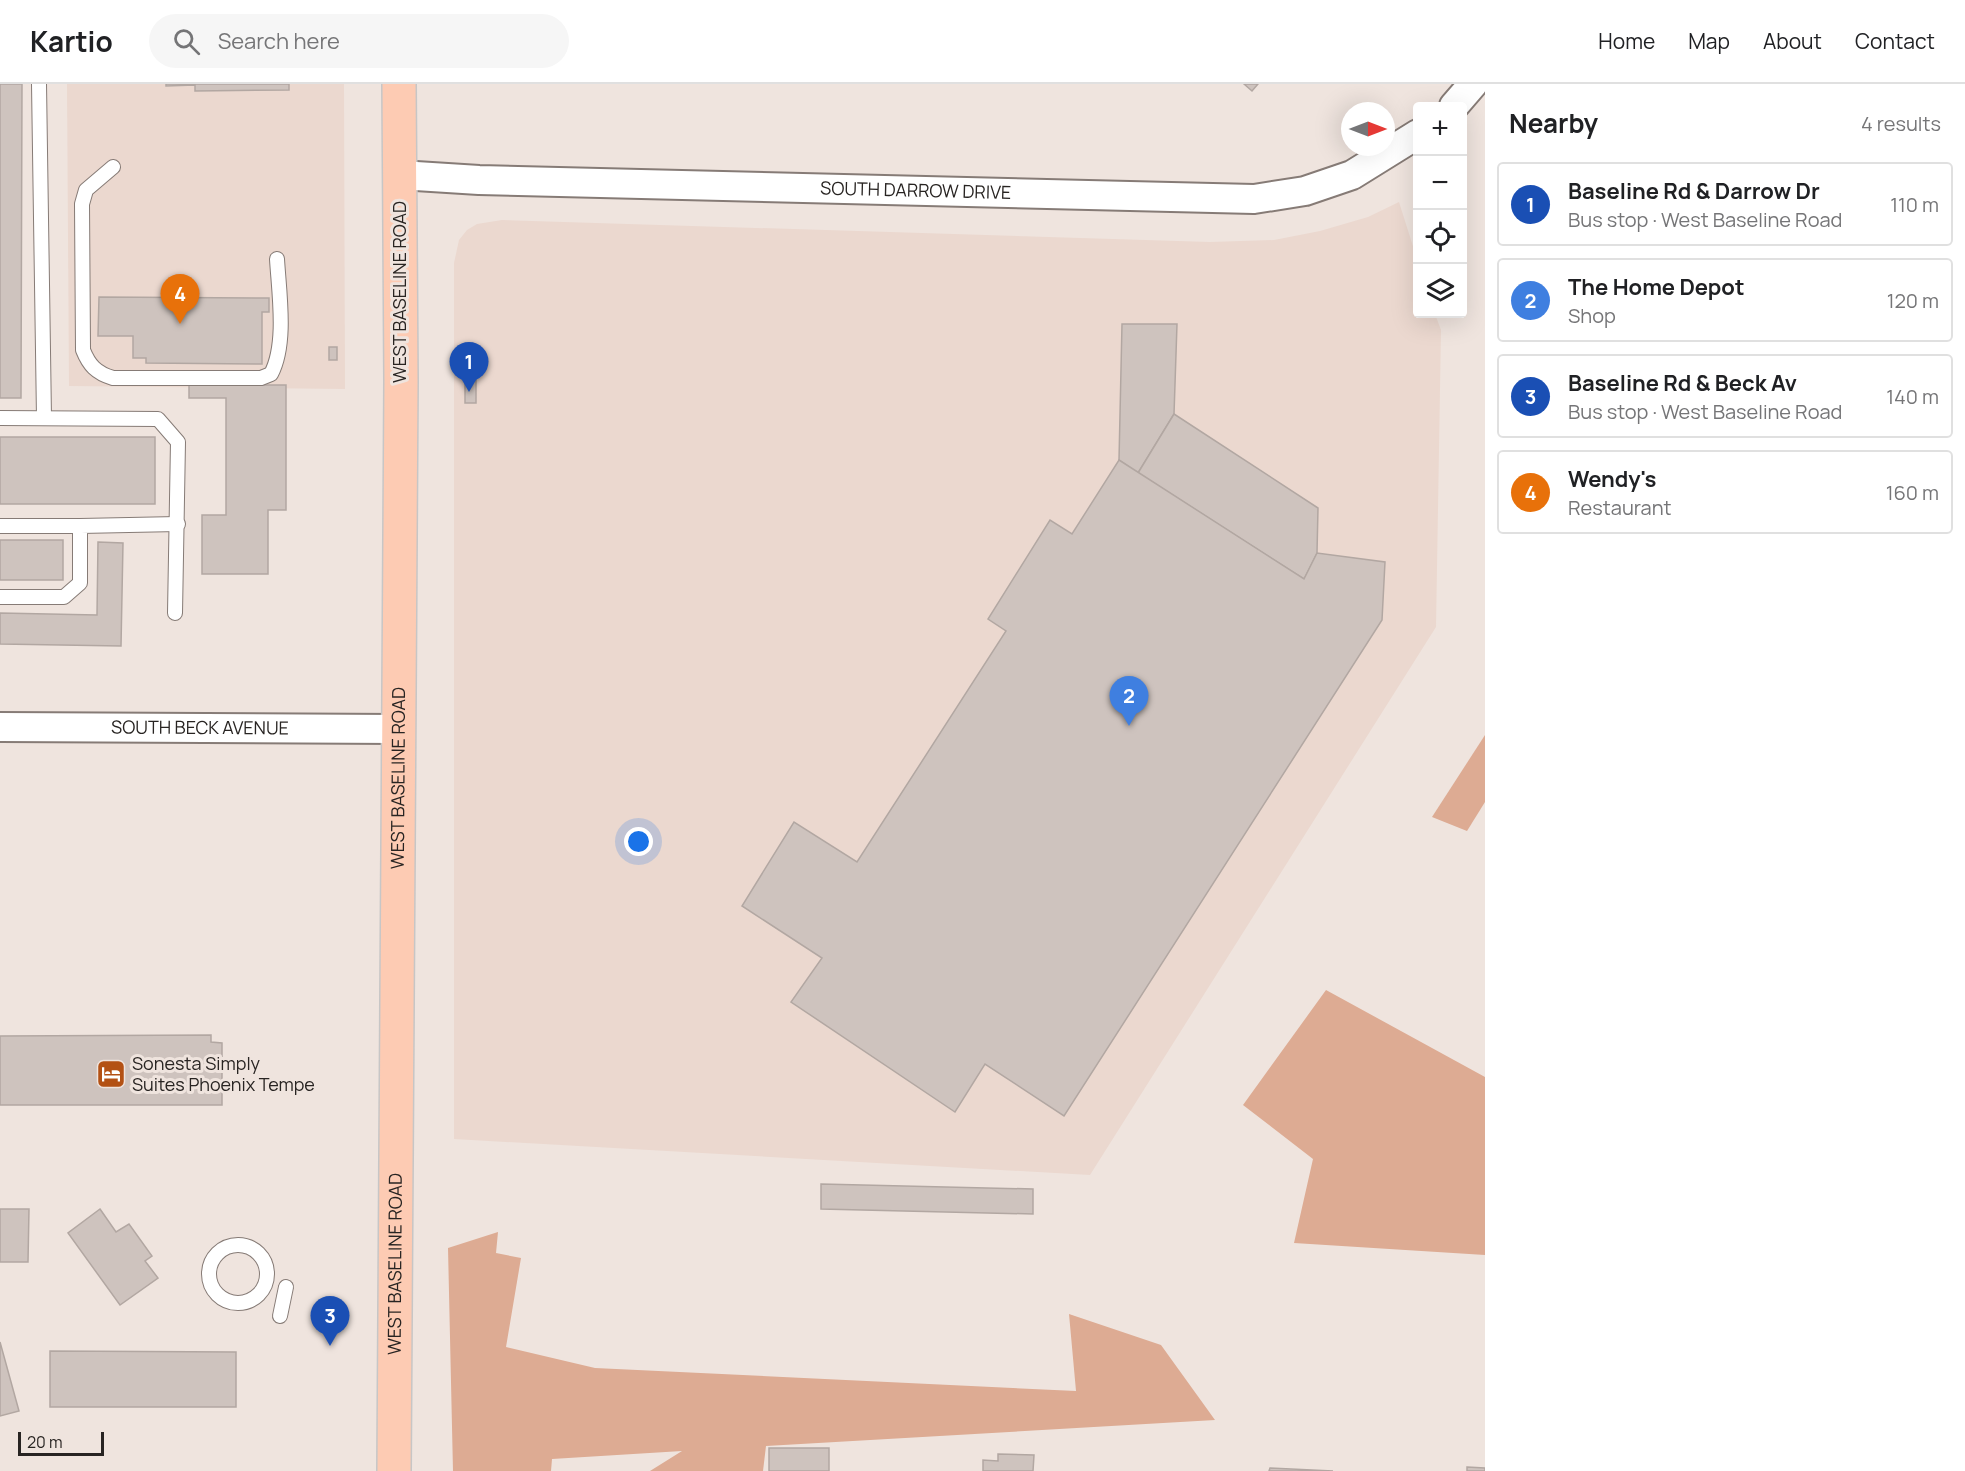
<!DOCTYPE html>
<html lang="en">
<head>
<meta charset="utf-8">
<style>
  body { margin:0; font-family:Manrope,sans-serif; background:#f6f6f6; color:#202124 }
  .controls { position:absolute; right:18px; top:18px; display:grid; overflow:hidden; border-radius:6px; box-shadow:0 6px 24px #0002 }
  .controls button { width:54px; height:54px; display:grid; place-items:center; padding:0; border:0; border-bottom:2px solid #e0e0e0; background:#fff; color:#202124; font:30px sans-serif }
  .compass { position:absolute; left:1341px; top:18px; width:54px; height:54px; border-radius:50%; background:#fff; box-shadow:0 6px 24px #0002; rotate:90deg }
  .scale { position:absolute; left:18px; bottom:15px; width:86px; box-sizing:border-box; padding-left:6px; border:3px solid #282422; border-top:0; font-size:16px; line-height:21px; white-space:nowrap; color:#282422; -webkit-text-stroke:4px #efe4de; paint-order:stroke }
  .you { position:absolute; left:639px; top:758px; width:21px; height:21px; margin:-15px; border:4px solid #fff; border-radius:50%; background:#1a73e8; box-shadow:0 0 0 9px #1a73e833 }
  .badge { display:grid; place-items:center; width:39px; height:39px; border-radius:50%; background:#1a73e8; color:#fff; font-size:20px; font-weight:700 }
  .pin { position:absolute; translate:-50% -50px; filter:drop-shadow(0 2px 3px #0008) }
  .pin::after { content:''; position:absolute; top:32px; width:21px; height:18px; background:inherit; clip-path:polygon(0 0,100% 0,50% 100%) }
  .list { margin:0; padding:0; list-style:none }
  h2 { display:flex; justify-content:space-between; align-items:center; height:78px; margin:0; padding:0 24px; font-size:26px }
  h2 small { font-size:20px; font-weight:400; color:#757577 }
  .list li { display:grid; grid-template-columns:39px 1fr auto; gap:18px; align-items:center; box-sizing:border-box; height:84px; margin:0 12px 12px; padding:0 12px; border:2px solid #e0e0e0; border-radius:6px }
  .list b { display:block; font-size:22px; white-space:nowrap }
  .list p { margin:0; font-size:20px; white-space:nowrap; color:#757577 }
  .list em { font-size:20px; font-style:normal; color:#757577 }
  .icon { flex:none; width:33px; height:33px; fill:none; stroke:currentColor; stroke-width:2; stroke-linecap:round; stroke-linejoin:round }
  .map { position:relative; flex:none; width:1485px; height:1387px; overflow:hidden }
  header { display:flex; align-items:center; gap:36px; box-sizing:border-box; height:84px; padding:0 30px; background:#fff; border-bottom:2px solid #e0e0e0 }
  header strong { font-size:28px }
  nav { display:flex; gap:33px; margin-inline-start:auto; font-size:21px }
  .search { width:420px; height:54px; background:#f6f6f6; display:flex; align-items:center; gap:15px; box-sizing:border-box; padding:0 21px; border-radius:33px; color:#757577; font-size:22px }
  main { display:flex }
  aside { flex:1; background:#fff }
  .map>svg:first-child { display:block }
  .built { fill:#ebd8cf }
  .green { fill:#ddab93 }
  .building { fill:#cec3be; stroke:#b2a7a2; stroke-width:1.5 }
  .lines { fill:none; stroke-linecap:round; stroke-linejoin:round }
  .service-casing { stroke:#867b76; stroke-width:16 }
  .minor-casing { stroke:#867b76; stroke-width:32 }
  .primary-casing { stroke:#c7c6c6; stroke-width:36 }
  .service { stroke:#fff; stroke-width:14 }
  .minor { stroke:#fff; stroke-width:28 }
  .primary { stroke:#fdcbb3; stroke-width:33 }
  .labels { text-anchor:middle; stroke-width:6; stroke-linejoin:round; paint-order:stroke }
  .street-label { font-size:18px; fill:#282422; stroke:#efe4de }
  .poi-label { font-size:18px; fill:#282422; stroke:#efe4de; text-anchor:start }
</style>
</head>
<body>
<header>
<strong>Kartio</strong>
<div class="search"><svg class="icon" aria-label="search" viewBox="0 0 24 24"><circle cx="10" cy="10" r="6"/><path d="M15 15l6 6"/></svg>Search here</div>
<nav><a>Home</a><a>Map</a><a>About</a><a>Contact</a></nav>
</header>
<main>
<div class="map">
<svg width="1485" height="1387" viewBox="0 0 1485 1387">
  <rect width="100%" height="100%" fill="#efe4de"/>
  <!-- built -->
  <g class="built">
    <path d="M67 0H344L345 305 69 302Z"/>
    <path d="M1399 118 1417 175 1418 230H1435L1441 246 1436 543 1090 1091 454 1055V179L459 156 467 146 477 140 502 136 1210 158 1274 156 1320 147 1368 133Z"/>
  </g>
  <!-- green -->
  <g class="green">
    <path d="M1485 651V718L1467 747 1432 733Z"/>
    <path d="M1326 906 1485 993V1171L1294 1159 1313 1075 1243 1021Z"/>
    <path d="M498 1148 496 1169 521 1174 506 1263 595 1284 1076 1307 1069 1230 1161 1261 1215 1336 766 1362 763 1387H650L682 1367 552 1375 551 1387H453L448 1164Z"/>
  </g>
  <!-- building -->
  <g class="building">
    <path d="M0 0H22L21 314H0Z"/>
    <path d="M166 0H289V6L195 7V1L166 2Z"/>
    <path d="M1244 0H1258L1252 7Z"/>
    <path d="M99 213 269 214V228H262V280L146 279V274H133V252H98Z"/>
    <path d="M1122 240H1177L1174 330 1138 389 1119 376Z"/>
    <rect x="329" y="263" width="8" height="13"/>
    <path d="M465 295 476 296V319H465Z"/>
    <path d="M189 301H286V426H268V490H202V431H226V314H189Z"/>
    <path d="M1174 330 1318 424 1317 469 1304 495 1138 389Z"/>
    <rect x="0" y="353" width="155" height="67"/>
    <path d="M1119 376 1304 495 1317 469 1385 478 1382 536 1064 1032 985 980 955 1028 791 918 822 874 742 822 794 738 857 778 1006 547 988 535 1050 436 1072 450Z"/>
    <rect x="0" y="456" width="63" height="40"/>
    <path d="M98 458 123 459 121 562 0 560V529L97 531Z"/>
    <path d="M211 951V958L222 959V1021H0V952Z"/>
    <path d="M821 1100 1033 1105V1130L821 1125Z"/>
    <path d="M0 1125H29L28 1178H0Z"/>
    <path d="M100 1125 116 1148 129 1140 152 1172 145 1177 158 1194 120 1221 68 1149Z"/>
    <path d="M0 1258 19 1327 0 1332Z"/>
    <path d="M50 1267 236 1268V1323H50Z"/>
    <rect x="769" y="1364" width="60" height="23"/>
    <path d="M998 1370 1034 1371 1033 1387H983V1376L998 1377Z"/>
    <path d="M1467 1383 1485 1384V1387H1467Z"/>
    <path d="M1270 1384 1333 1387H1269Z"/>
  </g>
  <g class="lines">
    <!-- service casing -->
    <g class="service-casing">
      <g id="service">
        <path d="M39 0 44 334"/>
        <path d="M113 83 86 106 82 120 83 266C89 281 96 289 113 294H261L271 290C287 260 279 209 277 175"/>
        <path d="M0 334 158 335 178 358 175 529"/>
        <path d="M0 442H80"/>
        <path d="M0 513H64L80 499V442L178 440"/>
        <circle cx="238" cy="1190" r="29"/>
        <path d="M280 1232 286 1203"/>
      </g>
    </g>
    <!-- minor casing -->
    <g class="minor-casing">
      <g id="minor">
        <path d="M1454 22 1473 0"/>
        <path id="s1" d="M400 91 479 96 1254 115 1305 107 1352 91 1418 50"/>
        <path id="s2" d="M0 643 398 645"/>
      </g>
    </g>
    <!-- primary casing -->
    <g class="primary-casing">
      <g id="primary">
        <path id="s3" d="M394 1387 401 298 399 0"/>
      </g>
    </g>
    <!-- service -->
    <use href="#service" class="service"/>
    <!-- minor -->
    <use href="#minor" class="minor"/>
    <!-- primary -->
    <use href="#primary" class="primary"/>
  </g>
  <!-- icons -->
  <defs>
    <g id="hotel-square" transform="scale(1.5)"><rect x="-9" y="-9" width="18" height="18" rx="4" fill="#b35114" stroke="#efe4de"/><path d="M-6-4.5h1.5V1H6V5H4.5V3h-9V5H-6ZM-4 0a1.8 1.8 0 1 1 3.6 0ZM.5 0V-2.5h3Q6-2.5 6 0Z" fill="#fff"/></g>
  </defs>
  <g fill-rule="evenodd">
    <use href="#hotel-square" x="111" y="990"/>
  </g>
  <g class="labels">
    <!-- street labels -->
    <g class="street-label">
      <text dy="6" stroke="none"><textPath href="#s1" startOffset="516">SOUTH DARROW DRIVE</textPath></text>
      <text transform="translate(400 208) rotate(-90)" y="6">WEST BASELINE ROAD</text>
      <text dy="6" stroke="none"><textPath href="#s2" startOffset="200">SOUTH BECK AVENUE</textPath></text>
      <text dy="6" stroke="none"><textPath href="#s3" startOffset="693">WEST BASELINE ROAD</textPath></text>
      <text dy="6" stroke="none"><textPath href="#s3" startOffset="207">WEST BASELINE ROAD</textPath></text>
    </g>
    <!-- poi labels -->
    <g class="poi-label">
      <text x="132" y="986">Sonesta Simply<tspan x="132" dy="21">Suites Phoenix Tempe</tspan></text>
    </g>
  </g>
</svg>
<div class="controls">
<button>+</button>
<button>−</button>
<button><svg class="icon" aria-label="locate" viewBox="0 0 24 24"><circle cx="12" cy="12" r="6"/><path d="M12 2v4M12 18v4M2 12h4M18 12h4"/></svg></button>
<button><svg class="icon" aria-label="layers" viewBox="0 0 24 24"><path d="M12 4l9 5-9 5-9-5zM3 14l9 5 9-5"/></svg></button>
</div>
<svg class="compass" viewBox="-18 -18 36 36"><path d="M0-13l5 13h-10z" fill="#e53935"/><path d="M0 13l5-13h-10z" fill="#757577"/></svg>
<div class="scale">20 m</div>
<div class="you"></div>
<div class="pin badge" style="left:469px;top:308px;background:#1a4fb4">1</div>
<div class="pin badge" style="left:1129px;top:642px;background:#3f7fe0">2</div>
<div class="pin badge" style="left:330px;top:1262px;background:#1a4fb4">3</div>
<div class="pin badge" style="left:180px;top:240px;background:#e8710a">4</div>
</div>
<aside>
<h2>Nearby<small>4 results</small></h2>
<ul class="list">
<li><span class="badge" style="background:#1a4fb4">1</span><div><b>Baseline Rd &amp; Darrow Dr</b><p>Bus stop · West Baseline Road</p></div><em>110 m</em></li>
<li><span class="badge" style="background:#3f7fe0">2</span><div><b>The Home Depot</b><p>Shop</p></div><em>120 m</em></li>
<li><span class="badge" style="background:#1a4fb4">3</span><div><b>Baseline Rd &amp; Beck Av</b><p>Bus stop · West Baseline Road</p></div><em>140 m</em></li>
<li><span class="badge" style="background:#e8710a">4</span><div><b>Wendy's</b><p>Restaurant</p></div><em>160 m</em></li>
</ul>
</aside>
</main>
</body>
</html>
